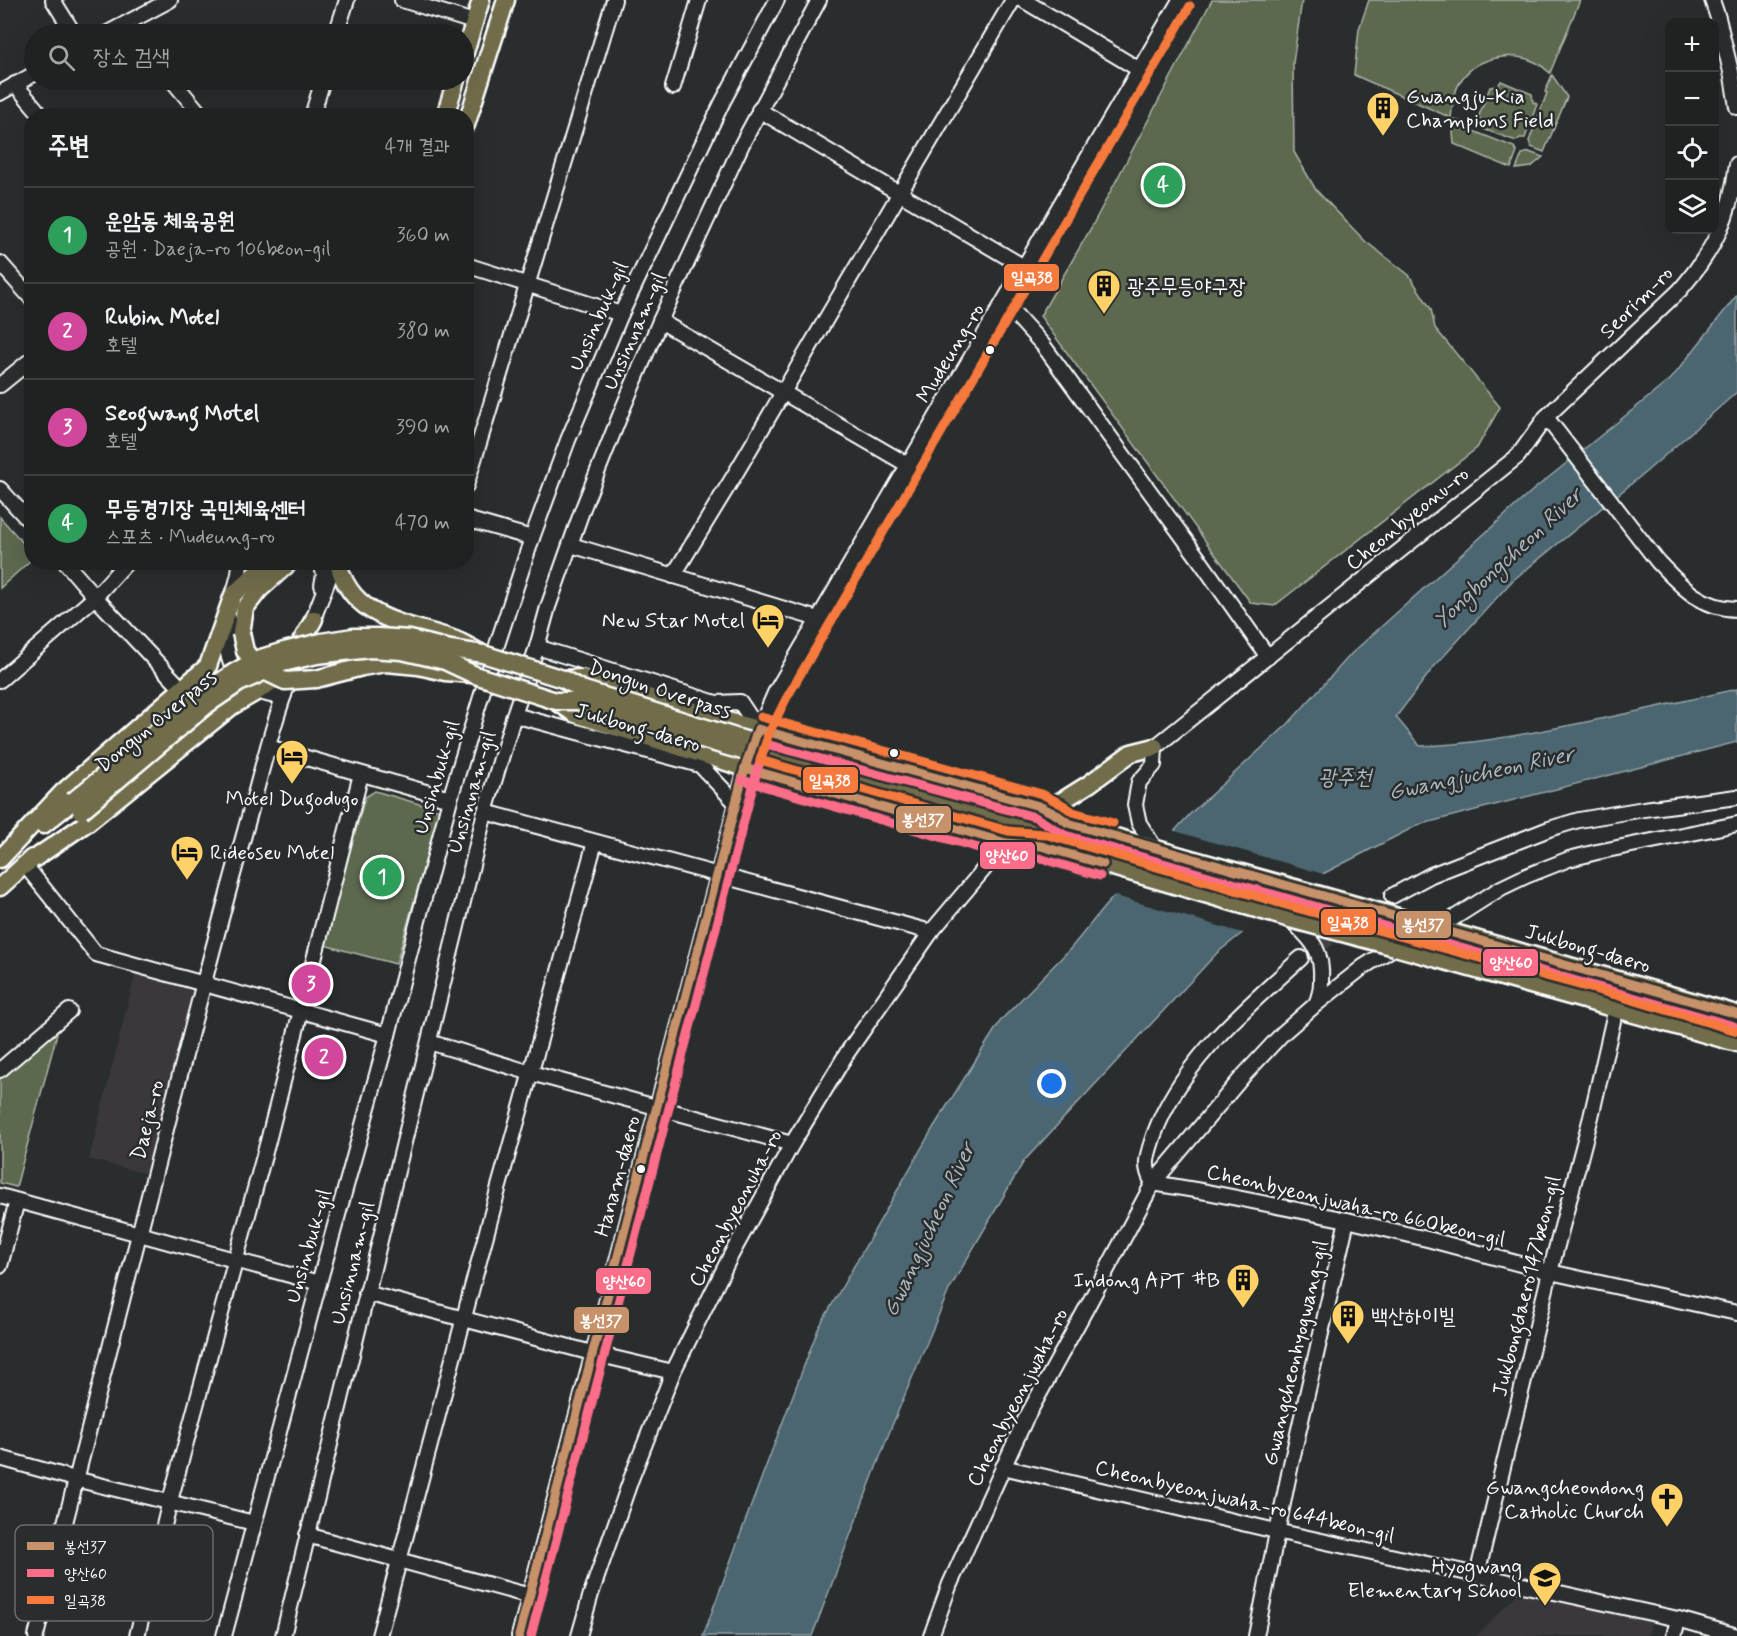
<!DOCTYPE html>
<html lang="ko">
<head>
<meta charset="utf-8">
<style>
  body { margin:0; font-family:Mynerve,"Poor Story",sans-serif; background:#2d2f2f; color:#f1f3f6 }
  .controls { position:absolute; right:18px; top:18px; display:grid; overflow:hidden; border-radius:12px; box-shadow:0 6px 24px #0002 }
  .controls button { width:54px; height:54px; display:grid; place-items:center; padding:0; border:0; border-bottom:2px solid #3d3f40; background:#202222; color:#f1f3f6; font:30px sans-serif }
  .you { position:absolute; left:1052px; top:1084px; width:21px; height:21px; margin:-15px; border:4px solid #fff; border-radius:50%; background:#1a73e8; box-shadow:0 0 0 9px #1a73e833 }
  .badge { display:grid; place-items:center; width:39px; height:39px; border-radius:50%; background:#bca0f2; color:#fff; font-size:20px; font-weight:700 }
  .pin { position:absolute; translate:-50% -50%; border:3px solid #fff; box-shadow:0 2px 6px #0006 }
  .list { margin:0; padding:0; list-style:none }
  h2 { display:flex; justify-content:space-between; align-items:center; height:78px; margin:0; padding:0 24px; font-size:26px }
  h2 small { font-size:20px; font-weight:400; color:#a2a4a5 }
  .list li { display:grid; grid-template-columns:39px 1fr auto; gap:18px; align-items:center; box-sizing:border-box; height:96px; padding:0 24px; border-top:2px solid #3d3f40 }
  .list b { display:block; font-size:22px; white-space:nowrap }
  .list p { margin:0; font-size:20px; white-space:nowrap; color:#a2a4a5 }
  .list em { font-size:20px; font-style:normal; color:#a2a4a5 }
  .icon { flex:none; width:33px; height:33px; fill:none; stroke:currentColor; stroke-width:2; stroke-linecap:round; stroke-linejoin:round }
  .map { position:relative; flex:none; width:1737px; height:1636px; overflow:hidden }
  .search { position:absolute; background:#202222; box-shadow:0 6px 24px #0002; left:24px; top:24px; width:450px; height:66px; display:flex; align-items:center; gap:15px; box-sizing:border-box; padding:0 21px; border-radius:33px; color:#a2a4a5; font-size:22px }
  .panel { position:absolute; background:#202222; box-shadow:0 6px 24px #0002; left:24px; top:108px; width:450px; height:462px; border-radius:24px }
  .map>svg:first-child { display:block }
  .built { fill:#3b393e }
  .green { fill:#5c6950; stroke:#aeb4a8; stroke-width:1.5 }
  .water { fill:#4c6670; stroke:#94a3a9; stroke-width:1.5 }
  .pier { fill:#2a2d2e }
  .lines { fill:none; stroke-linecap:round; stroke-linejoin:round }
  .minor-tunnel { stroke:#3f4243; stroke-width:14; stroke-dasharray:14 7; stroke-linecap:butt }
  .minor-casing { stroke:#fff; stroke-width:18 }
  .major-casing { stroke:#fff; stroke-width:21 }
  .minor { stroke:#2a2d2e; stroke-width:14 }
  .major { stroke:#716d4b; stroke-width:16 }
  .major-bridge-casing { stroke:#fff; stroke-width:21; stroke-linecap:butt }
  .major-bridge { stroke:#716d4b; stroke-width:16 }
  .bus-1-casing { stroke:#2a2d2e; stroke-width:14 }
  .bus-2-casing { stroke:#2a2d2e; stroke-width:14 }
  .bus-3-casing { stroke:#2a2d2e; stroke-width:14 }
  .bus-1 { stroke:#c7916a; stroke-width:9 }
  .bus-2 { stroke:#fb6d88; stroke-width:9 }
  .bus-3 { stroke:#f6793e; stroke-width:9 }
  .bus-dot { fill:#fff; stroke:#2a2d2e; stroke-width:2 }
  .labels { text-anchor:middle; stroke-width:5; stroke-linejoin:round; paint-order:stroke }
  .poi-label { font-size:21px; fill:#fff; stroke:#2a2d2e; text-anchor:start }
  .street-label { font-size:21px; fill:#fff; stroke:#2a2d2e }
  .water-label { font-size:22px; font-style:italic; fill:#aebabf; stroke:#2a2d2e }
  .key { fill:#2a2d2e; stroke:#6a6c6d; stroke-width:1.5 }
  .key-label { font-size:16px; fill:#fff }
  .line-badge { stroke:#2a2d2e; stroke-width:2 }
  .badge-label { font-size:16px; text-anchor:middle; font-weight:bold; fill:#fff }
</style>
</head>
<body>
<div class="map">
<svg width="1737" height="1636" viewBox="0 0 1737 1636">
  <rect width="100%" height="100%" fill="#2a2d2e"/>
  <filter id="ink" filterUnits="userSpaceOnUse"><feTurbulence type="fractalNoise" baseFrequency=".0167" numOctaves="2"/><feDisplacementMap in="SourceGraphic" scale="12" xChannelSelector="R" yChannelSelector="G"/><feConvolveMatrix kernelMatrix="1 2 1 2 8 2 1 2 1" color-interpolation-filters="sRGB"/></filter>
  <g filter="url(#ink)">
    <!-- built -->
    <g class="built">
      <path d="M135 975 197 992 151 1175 89 1159Z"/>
      <path d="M1519 1593 1651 1622 1648 1636H1476Z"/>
    </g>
    <!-- green -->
    <g class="green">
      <path d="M1212 0H1302L1293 63 1294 152 1316 190 1365 241 1409 275 1431 309 1435 328 1500 407 1477 448 1274 606 1251 603 1040 316 1091 228Z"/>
      <path d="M1369 0H1580L1550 73C1546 69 1541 65 1535 62 1510 51 1475 57 1460 82 1454 92 1452 106 1451 118L1354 75 1359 29Z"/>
      <path d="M1552 75 1567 97 1544 152 1531 147 1529 141 1547 93 1545 92Z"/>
      <path d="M1501 81 1532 94 1533 102 1537 104 1525 138H1520L1516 141 1483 129 1482 121 1478 118 1490 87 1498 86Z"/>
      <path d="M1452 119 1469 125 1468 129 1514 147 1517 152 1511 168 1454 144Z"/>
      <path d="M1529 152 1543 157 1531 167 1516 169 1522 154Z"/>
      <path d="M0 517 32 553 31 560 0 588Z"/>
      <path d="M375 791 440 810 396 964 324 945 365 797Z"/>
      <path d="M58 1030 16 1187 0 1183V1077Z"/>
    </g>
    <!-- water -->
    <path class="water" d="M1737 295V392L1647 471 1512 581 1433 668 1396 717 1420 746C1468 745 1515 736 1561 727 1620 716 1679 702 1737 689V742L1418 825 1307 882 1217 953 1024 1161 949 1290 891 1428 812 1636H703L749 1511 818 1329 933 1128 1001 1020 1071 948 1105 906 1191 813 1288 724 1352 653 1533 490 1671 379Z"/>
    <!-- pier -->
    <path class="pier" d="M1171 830 1327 875 1309 885 1246 934 1112 895Z"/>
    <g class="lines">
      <!-- minor-tunnel -->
      <path class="minor-tunnel" d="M1301 958 1392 896"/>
      <!-- minor casing -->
      <g class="minor-casing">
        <g id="minor">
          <path d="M53 0 74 34"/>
          <path d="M402 0 474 22"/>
          <path d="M1023 0 1140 70"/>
          <path d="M1712 0 1718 18 1732 76 1737 107"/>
          <path d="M106 34 170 0"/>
          <path d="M336 34 347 0"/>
          <path d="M172 80 202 116"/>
          <path d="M15 84 42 116"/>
          <path d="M673 87 699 0"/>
          <path d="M0 93 34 74"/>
          <path d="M759 110 1024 267"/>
          <path d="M312 116 323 80"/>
          <path d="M0 263 32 299"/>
          <path d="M466 265 621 314"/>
          <path d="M1004 302 1043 345 1199 559 1268 657"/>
          <path d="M660 321 908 465"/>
          <path d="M0 385 32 359"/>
          <path d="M1546 417 1658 562C1681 586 1700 608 1737 609"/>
          <path d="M466 486 614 0"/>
          <path d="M0 489 32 524"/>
          <path d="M466 519 532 538"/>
          <path d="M571 545 818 619"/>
          <path d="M65 562 95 597 182 689"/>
          <path d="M321 562 324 575 322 585"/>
          <path d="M673 576 734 476 1013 0"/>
          <path d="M233 597 239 574 240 562"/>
          <path d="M229 619C224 647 226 671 252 687 262 694 271 697 284 695"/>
          <path d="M310 627 335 562"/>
          <path d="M537 647 716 703 740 702 758 729"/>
          <path d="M0 680 95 597 127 562"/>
          <path d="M514 715 700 765 736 803"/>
          <path d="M755 739 775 693 1180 0"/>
          <path d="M268 747 450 799"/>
          <path d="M485 812 931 932"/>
          <path d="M1155 848 1139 823 1135 805 1139 782 1154 765 1155 747 1518 456 1546 417 1680 290C1715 249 1730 217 1737 164"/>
          <path d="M25 865 96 954 388 1035"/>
          <path d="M1392 896 1431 875 1549 829 1579 820 1644 809 1737 797"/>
          <path d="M1290 919C1311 940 1323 948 1321 981 1321 990 1320 995 1316 1004"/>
          <path d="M1438 928 1501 888 1526 876 1569 859 1597 852 1737 824"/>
          <path d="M1301 958C1245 1009 1181 1061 1154 1135 1148 1154 1142 1165 1153 1183L1207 1192 1347 1220 1431 1240 1550 1272 1737 1313"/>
          <path d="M429 1042 531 1073 792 1144"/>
          <path d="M0 1070 69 1011"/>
          <path d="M0 1196 319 1283"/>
          <path d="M0 1266 17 1201"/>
          <path d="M366 1293 592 1353 673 1372"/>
          <path d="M0 1458 75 1479 254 1523"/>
          <path d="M1003 1467 1276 1531 1678 1619 1737 1636"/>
          <path d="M307 1535 530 1596"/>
          <path d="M1477 1575 1550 1272 1591 1117 1616 1008"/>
          <path d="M36 1636C80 1458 128 1281 173 1102 196 1012 220 921 245 831 260 778 272 724 292 673"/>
          <path d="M137 1636 170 1501 268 1141 361 774"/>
          <path d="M224 1636 319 1283 388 1035 450 799 495 651 532 538 568 440 621 314 722 103 777 0"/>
          <path d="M283 1636 485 812 514 715 537 647 548 607 583 508 623 408 660 321 742 144 819 0"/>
          <path d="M379 1636 498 1190 595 842"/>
          <path d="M519 1636 748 760"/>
          <path d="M579 1636 591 1594 631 1479 673 1372 730 1257 792 1144 847 1053 931 932 1006 843"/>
          <path d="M931 1636 950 1584 1025 1420 1087 1307 1153 1183 1244 1075 1283 1033 1315 1005 1363 967 1395 947"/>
          <path d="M1256 1636 1291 1464 1347 1220"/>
          <path d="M1674 1636 1678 1619"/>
        </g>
      </g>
      <!-- major casing -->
      <g class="major-casing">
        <g id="major">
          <path d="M464 56 481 0"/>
          <path d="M445 116 456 80"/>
          <path d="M466 125 506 0"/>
          <path d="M338 562C350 619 405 623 450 638 460 641 470 647 479 652"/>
          <path d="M241 633 245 608 259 590 290 562"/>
          <path d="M316 679 362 667 386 663 418 666 445 672 472 674"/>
          <path d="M563 679 583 678 717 718 1039 806 1057 815 1068 823 1181 856"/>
          <path d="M556 701 575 714 745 768 1006 843 1041 846"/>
          <path d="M1039 806 1062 801 1089 784 1131 753 1155 747"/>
          <path d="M43 825 73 801"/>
          <path d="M0 859 63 792 208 666 233 595 268 562"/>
          <path d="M25 865 88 822 232 706 258 691 283 674 314 619"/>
          <path d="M0 887 32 858"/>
          <path d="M1427 925 1737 1014"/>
          <path d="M1395 947 1737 1043"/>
        </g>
      </g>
      <!-- minor -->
      <use href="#minor" class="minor"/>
      <!-- major -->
      <use href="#major" class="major"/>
      <!-- major-bridge casing -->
      <g class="major-bridge-casing">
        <g id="major-bridge">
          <path d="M241 633 245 651 258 668 285 681 316 679"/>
          <path d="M73 801 204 693 233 673 258 659 284 651 321 642 353 637H378L410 639 450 649 483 654 563 679 581 689 735 737 1038 822 1068 823"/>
          <path d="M81 811 208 704 239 683 283 663 317 655 370 649 402 651 445 661 475 675 556 701H578L728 747 1015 828 1041 846 1290 919 1395 947"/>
          <path d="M1181 856 1427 925"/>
        </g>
      </g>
      <!-- major-bridge -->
      <use href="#major-bridge" class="major-bridge"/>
      <!-- bus-1 casing -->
      <g class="bus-1-casing">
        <g id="bus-1">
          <path d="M745 768 1006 843 1041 846 1103 864"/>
          <path d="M519 1636 745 768 758 729 1039 806 1057 815 1068 823 1737 1014"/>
        </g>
      </g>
      <!-- bus-2 casing -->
      <g class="bus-2-casing">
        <g id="bus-2">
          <path d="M742 780 1003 855 1039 858 1100 876"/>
          <path d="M531 1636 757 771 766 744 1035 817 1065 835 1734 1026"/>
        </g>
      </g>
      <!-- bus-3 casing -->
      <g class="bus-3-casing">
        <g id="bus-3">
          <path d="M1190 6 786 699 769 733 760 760 1008 831 1044 834 1293 907 1619 996 1737 1031"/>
          <path d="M761 717 1042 794 1063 805 1073 812 1113 823"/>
        </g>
      </g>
      <!-- bus-1 -->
      <use href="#bus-1" class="bus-1"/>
      <!-- bus-2 -->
      <use href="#bus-2" class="bus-2"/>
      <!-- bus-3 -->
      <use href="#bus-3" class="bus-3"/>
    </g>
  </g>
  <!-- icons -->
  <defs>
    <g id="building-pin" transform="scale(1.725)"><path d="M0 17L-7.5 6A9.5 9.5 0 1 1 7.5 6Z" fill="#ffd166" stroke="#2a2d2e"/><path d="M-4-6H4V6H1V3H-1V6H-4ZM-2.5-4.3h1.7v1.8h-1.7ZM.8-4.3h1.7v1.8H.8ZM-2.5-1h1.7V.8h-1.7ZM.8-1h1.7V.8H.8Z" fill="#111"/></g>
    <g id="hotel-pin" transform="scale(1.725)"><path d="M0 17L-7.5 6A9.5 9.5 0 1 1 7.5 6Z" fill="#ffd166" stroke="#2a2d2e"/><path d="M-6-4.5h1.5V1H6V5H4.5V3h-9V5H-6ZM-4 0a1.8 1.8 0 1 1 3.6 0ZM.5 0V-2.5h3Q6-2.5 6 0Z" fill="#111"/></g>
    <g id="church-pin" transform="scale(1.725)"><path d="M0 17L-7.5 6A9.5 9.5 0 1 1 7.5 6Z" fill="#ffd166" stroke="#2a2d2e"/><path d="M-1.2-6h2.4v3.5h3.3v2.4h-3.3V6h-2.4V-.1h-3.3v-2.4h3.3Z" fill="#111"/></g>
    <g id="school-pin" transform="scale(1.725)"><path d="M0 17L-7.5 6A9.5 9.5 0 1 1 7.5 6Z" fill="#ffd166" stroke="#2a2d2e"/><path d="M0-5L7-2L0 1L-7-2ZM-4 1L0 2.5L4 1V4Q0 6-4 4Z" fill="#111"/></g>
  </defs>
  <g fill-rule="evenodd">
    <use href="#building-pin" x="1383" y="108"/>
    <use href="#building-pin" x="1104" y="286"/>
    <use href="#hotel-pin" x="768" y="620"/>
    <use href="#hotel-pin" x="292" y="756"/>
    <use href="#hotel-pin" x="187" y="852"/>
    <use href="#building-pin" x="1243" y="1280"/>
    <use href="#building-pin" x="1348" y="1316"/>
    <use href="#church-pin" x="1667" y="1499"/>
    <use href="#school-pin" x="1545" y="1578"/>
  </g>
  <!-- markers -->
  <g class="bus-dot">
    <circle cx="990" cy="350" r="5"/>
    <circle cx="894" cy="753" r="5"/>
    <circle cx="641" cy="1169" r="5"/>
  </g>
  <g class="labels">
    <!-- poi labels -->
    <g class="poi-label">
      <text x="1406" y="103">Gwangju-Kia<tspan x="1406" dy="24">Champions Field</tspan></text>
      <text x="1127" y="293">광주무등야구장</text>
      <text x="745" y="627" text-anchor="end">New Star Motel</text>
      <text x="292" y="805" text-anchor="middle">Motel Dugodugo</text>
      <text x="210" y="859">Rideoseu Motel</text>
      <text x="1220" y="1287" text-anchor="end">Indong APT #B</text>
      <text x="1371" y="1323">백산하이빌</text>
      <text x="1644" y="1494" text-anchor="end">Gwangcheondong<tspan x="1644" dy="24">Catholic Church</tspan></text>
      <text x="1522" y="1573" text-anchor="end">Hyogwang<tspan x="1522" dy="24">Elementary School</tspan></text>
    </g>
    <!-- street labels -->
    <g class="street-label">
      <text transform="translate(1636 302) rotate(-45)" y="7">Seorim-ro</text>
      <text transform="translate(598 316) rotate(-66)" y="7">Unsinbuk-gil</text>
      <text transform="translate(634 331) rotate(-66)" y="7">Unsinnam-gil</text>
      <text transform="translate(950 353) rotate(-59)" y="7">Mudeung-ro</text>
      <text transform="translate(1407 518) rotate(-39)" y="7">Cheonbyeonu-ro</text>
      <text transform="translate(660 689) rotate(18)" y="7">Dongun Overpass</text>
      <text transform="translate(156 721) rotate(-39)" y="7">Dongun Overpass</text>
      <text transform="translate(638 727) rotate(16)" y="7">Jukbong-daero</text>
      <text transform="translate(436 777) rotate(-74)" y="7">Unsinbuk-gil</text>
      <text transform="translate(471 792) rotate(-74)" y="7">Unsinnam-gil</text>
      <text transform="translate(1588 948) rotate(16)" y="7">Jukbong-daero</text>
      <text transform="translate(147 1120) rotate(-76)" y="7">Daeja-ro</text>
      <text transform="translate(617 1176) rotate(-75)" y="7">Hanam-daero</text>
      <text transform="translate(1356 1205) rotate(13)" y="7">Cheonbyeonjwaha-ro 660beon-gil</text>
      <text transform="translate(735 1208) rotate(-62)" y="7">Cheonbyeonuha-ro</text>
      <text transform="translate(308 1246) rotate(-74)" y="7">Unsinbuk-gil</text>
      <text transform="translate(352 1263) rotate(-76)" y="7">Unsinnam-gil</text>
      <text transform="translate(1526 1286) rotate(-76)" y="7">Jukbongdaero147beon-gil</text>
      <text transform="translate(1295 1353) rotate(-77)" y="7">Gwangcheonhyogwang-gil</text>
      <text transform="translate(1017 1397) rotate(-63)" y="7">Cheonbyeonjwaha-ro</text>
      <text transform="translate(1245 1501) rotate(13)" y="7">Cheonbyeonjwaha-ro 644beon-gil</text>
    </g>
    <!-- water labels -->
    <g class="water-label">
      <text transform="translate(1507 557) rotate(-43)" y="8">Yongbongcheon River</text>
      <text transform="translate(1481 772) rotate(-12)" y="8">Gwangjucheon River</text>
      <text x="1345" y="784">광주천</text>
      <text transform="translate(928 1229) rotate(-65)" y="8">Gwangjucheon River</text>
    </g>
  </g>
  <!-- legend -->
  <rect x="15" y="1525" width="198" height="96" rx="9" class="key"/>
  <rect x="27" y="1542" width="27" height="8" fill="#c7916a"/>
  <rect x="27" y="1569" width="27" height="8" fill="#fb6d88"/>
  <rect x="27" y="1596" width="27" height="8" fill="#f6793e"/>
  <g class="key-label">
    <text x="64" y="1552">봉선37</text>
    <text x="64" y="1579">양산60</text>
    <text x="64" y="1606">일곡38</text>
  </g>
  <g class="line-badge">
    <rect x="1003" y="263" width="57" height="29" rx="6" fill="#f6793e"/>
    <rect x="802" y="766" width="57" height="28" rx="6" fill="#f6793e"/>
    <rect x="895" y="805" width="57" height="29" rx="6" fill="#c7916a"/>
    <rect x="979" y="841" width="57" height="29" rx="6" fill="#fb6d88"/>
    <rect x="1320" y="908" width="57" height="28" rx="6" fill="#f6793e"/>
    <rect x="1395" y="910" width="57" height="29" rx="6" fill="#c7916a"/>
    <rect x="1482" y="948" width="57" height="29" rx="6" fill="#fb6d88"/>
    <rect x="595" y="1267" width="57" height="28" rx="6" fill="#fb6d88"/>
    <rect x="573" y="1306" width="57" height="28" rx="6" fill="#c7916a"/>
  </g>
  <g class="badge-label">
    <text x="1032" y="283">일곡38</text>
    <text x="830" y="786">일곡38</text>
    <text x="923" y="825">봉선37</text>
    <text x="1007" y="861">양산60</text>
    <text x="1348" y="928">일곡38</text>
    <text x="1423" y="930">봉선37</text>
    <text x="1511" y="968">양산60</text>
    <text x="624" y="1287">양산60</text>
    <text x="601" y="1326">봉선37</text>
  </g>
</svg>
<div class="controls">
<button>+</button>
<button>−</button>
<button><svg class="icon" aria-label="locate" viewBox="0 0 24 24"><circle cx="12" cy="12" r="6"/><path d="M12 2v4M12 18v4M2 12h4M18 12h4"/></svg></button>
<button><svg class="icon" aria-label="layers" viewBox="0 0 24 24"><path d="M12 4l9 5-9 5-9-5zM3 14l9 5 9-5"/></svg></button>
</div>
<div class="you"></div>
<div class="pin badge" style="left:382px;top:877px;background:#2e9e5b">1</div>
<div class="pin badge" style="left:324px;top:1057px;background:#d1479c">2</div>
<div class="pin badge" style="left:311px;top:984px;background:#d1479c">3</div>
<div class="pin badge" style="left:1163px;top:185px;background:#2e9e5b">4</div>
<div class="search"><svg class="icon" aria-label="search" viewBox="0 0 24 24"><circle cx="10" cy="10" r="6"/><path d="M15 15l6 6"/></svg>장소 검색</div>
<section class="panel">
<h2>주변<small>4개 결과</small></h2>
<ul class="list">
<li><span class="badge" style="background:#2e9e5b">1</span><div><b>운암동 체육공원</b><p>공원 · Daeja-ro 106beon-gil</p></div><em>360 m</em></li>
<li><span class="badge" style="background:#d1479c">2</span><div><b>Rubin Motel</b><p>호텔</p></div><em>380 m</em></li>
<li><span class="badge" style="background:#d1479c">3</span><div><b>Seogwang Motel</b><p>호텔</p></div><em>390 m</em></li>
<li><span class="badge" style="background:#2e9e5b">4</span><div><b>무등경기장 국민체육센터</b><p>스포츠 · Mudeung-ro</p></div><em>470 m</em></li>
</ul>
</section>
</div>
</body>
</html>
